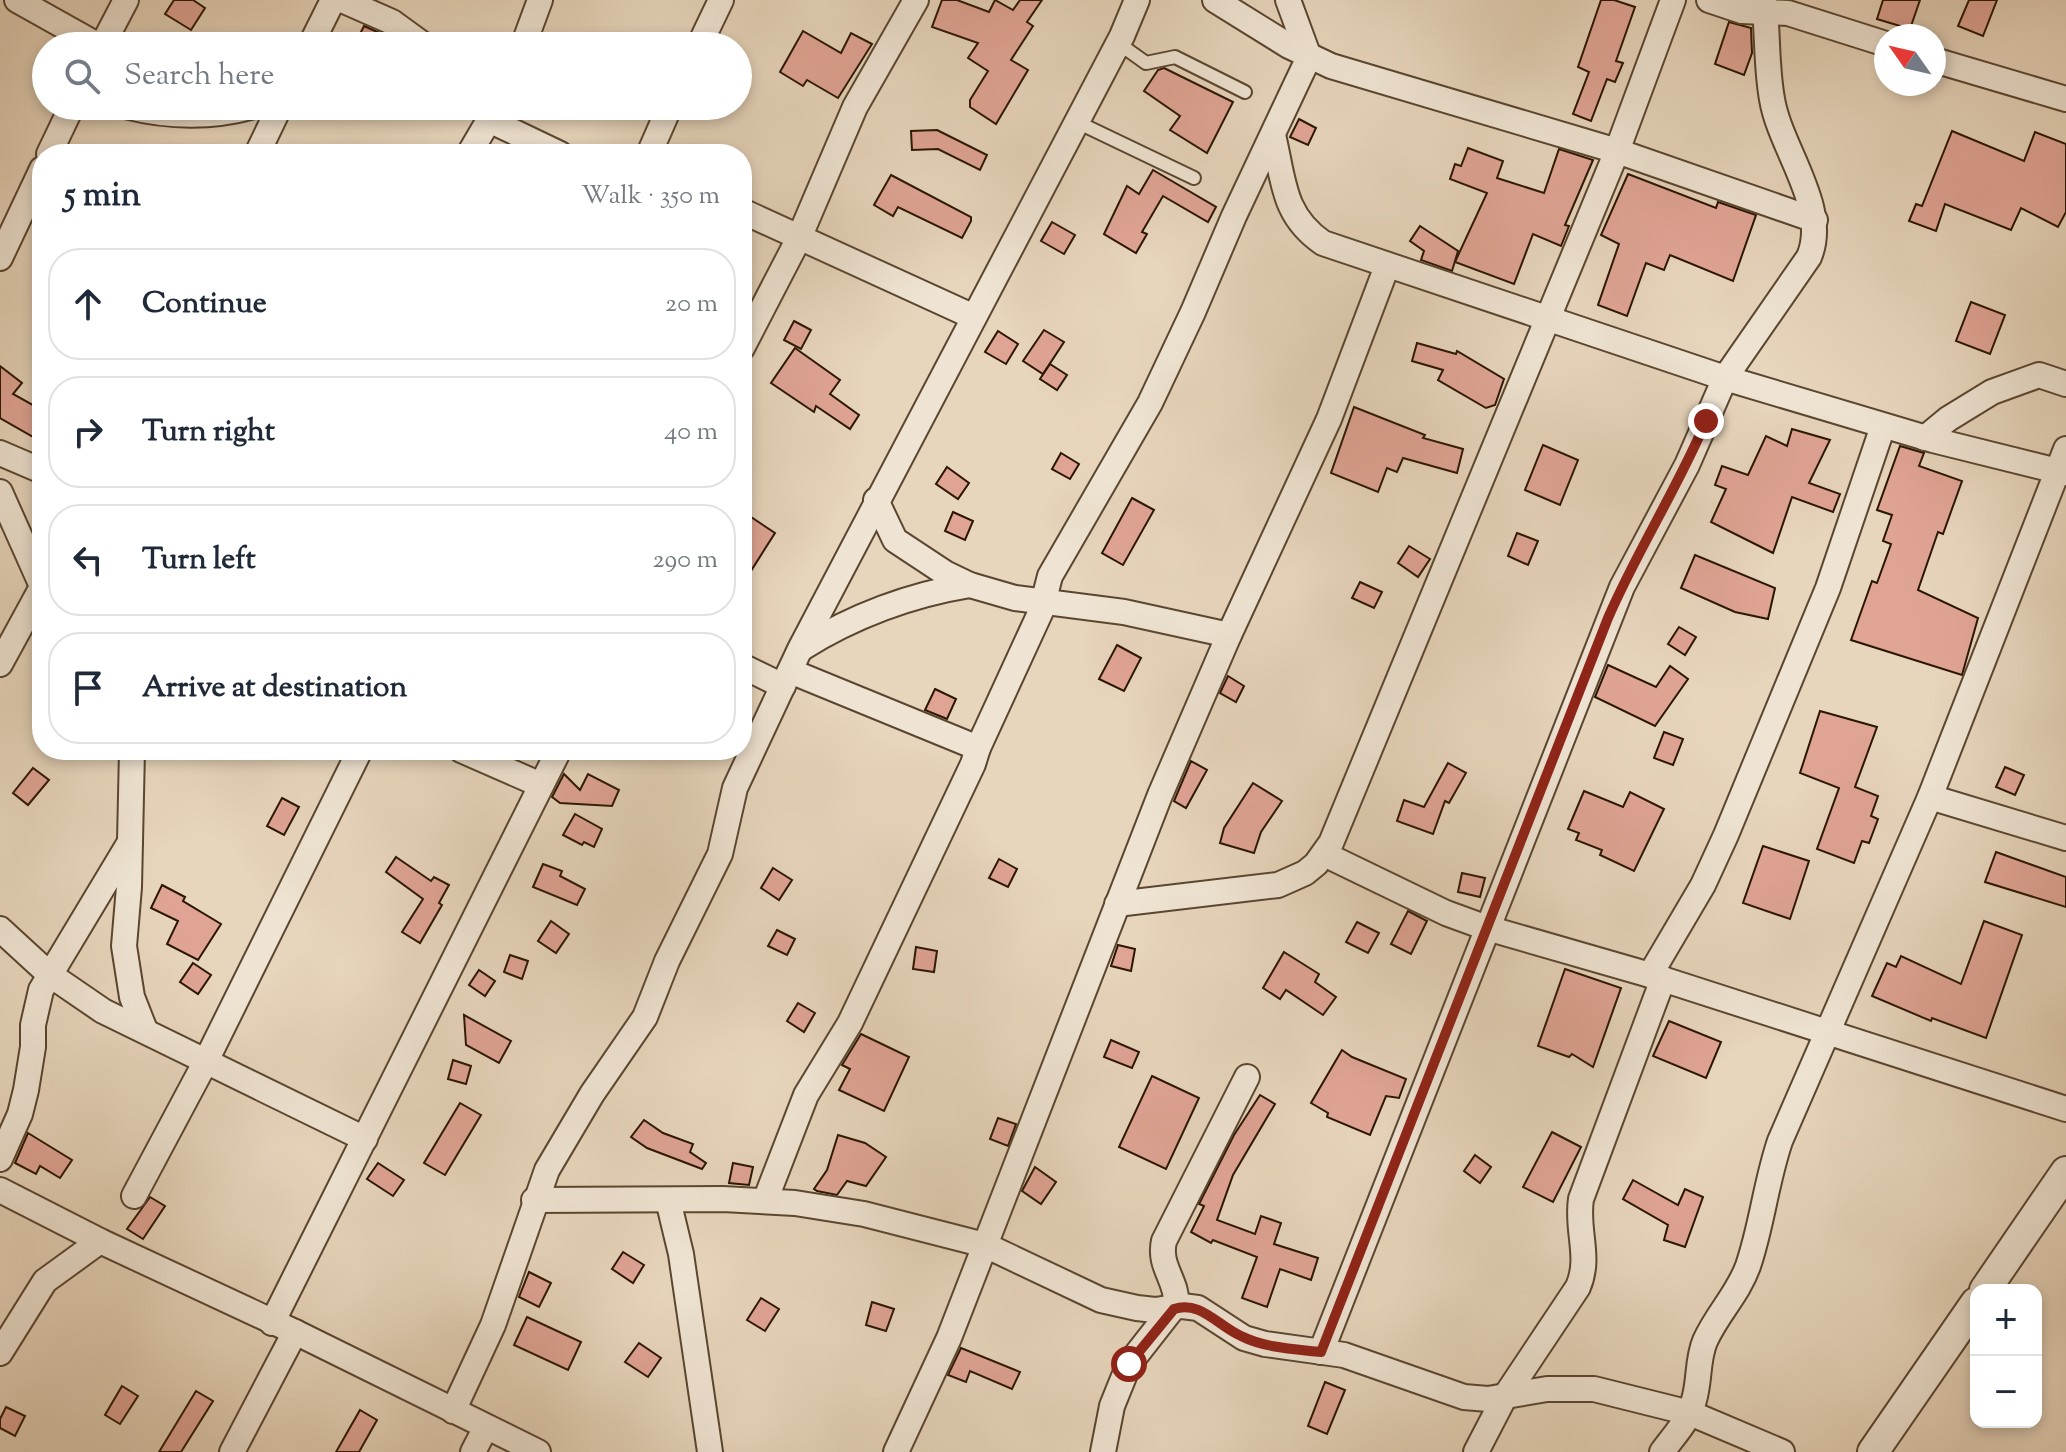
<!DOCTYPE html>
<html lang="en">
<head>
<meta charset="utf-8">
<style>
  body { margin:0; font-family:"Sorts Mill Goudy",serif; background:#f2f2f3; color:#1f2937 }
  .controls { position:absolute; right:24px; bottom:24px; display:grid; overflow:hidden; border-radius:16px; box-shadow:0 4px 12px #0003 }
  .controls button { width:72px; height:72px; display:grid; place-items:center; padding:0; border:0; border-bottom:2px solid #e0e1e3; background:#fff; color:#1f2937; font:40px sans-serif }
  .compass { position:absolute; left:1874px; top:24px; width:72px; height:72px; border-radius:50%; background:#fff; box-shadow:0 4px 12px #0003; rotate:304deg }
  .stop { position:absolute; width:24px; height:24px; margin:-18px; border:6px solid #8f2418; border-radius:50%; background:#fff }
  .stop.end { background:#8f2418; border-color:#fff; box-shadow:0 2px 8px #0008 }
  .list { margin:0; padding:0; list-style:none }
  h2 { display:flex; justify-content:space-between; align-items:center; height:104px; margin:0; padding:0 32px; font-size:34px }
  h2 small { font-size:26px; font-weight:400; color:#747a83 }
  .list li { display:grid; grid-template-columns:52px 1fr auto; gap:24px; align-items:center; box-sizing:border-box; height:112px; margin:0 16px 16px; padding:0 16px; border:2px solid #e0e1e3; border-radius:32px }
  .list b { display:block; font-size:30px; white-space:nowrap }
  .list em { font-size:26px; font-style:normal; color:#747a83 }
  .icon { flex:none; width:44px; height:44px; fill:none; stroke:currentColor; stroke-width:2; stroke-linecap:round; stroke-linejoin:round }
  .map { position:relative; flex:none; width:2066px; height:1452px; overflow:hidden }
  .search { position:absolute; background:#fff; box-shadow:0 4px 12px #0003; left:32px; top:32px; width:720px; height:88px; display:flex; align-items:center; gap:20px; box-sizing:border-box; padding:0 28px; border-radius:44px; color:#747a83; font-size:30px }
  .panel { position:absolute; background:#fff; box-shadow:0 4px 12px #0003; left:32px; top:144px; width:720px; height:616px; border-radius:32px }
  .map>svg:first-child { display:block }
  .building { fill:#e0a495; stroke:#2b1602; stroke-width:2 }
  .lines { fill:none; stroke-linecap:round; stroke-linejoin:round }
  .service-casing { stroke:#5a4630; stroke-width:16 }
  .minor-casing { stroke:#5a4630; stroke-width:28 }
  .tertiary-casing { stroke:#5a4630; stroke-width:34 }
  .service { stroke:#efe4d3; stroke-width:12 }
  .minor { stroke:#efe4d3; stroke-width:24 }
  .tertiary { stroke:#efe4d3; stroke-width:30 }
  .route { stroke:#8f2418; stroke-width:10 }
</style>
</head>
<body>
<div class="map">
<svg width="2066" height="1452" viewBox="0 0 2066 1452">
  <rect width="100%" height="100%" fill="#e7d5bc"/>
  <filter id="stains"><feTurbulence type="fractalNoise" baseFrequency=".0025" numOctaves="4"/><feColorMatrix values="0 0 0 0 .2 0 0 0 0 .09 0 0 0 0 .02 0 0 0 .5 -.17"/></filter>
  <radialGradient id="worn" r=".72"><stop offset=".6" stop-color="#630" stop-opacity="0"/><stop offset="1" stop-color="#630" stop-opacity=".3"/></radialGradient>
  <!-- building -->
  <g class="building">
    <path d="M174 0H193L205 8 191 30 165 14Z"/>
    <path d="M942 0H957L989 12 995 0 1013 10 1020 0H1042L1027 22 1033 26 1011 60 1028 70 996 124 970 107V100L988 71 968 58 978 43 932 27Z"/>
    <path d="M1601 0H1614L1635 7 1616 61 1623 63 1615 82 1607 79 1591 121 1573 114 1589 72 1578 67Z"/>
    <path d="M1883 0H1920L1910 29 1877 19Z"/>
    <path d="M1969 0H1997L1983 36 1958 26Z"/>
    <path d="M1729 22 1751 28 1752 53 1744 75 1715 64Z"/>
    <path d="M364 26 384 35 400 46H354Z"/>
    <path d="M803 31 841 53 851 33 872 44 838 98 807 80 803 86 780 72Z"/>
    <path d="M1164 68 1233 102 1207 153 1170 130 1180 116 1144 91 1158 70Z"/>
    <path d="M1299 119 1316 128 1308 145 1290 137Z"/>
    <path d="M937 130 987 155 980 170 938 149 912 150 911 131Z"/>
    <path d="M1952 131 2024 161 2035 132 2066 144V212L2058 227 2021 208 2011 230 1945 204 1936 231 1909 221 1916 204 1922 206Z"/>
    <path d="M1468 148 1503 161 1497 178 1544 193 1559 149 1593 160 1565 225 1569 226 1561 246 1533 234 1514 284 1455 262 1487 193 1450 179 1455 164 1461 166Z"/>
    <path d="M1153 170 1216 207 1208 222 1163 196 1142 232 1147 234 1136 253 1104 234 1127 186 1139 194Z"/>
    <path d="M1628 174 1716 208 1718 202 1756 215 1733 281 1670 255 1664 270 1646 263 1627 316 1598 305 1619 244 1601 235Z"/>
    <path d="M891 175 971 217V221L962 238 898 207 893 216 874 205Z"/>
    <path d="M1052 222 1075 235 1064 254 1041 241Z"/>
    <path d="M1420 226 1458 251 1452 271 1421 260 1424 251 1410 241Z"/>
    <path d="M1971 302 2005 315 1990 354 1956 341Z"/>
    <path d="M794 321 811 330 801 349 784 340Z"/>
    <path d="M1044 330 1064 342 1043 374 1023 361Z"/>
    <path d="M998 331 1018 344 1006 364 985 352Z"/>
    <path d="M1417 343 1456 354 1457 351 1504 379 1495 405 1486 408 1438 380 1443 370 1412 361Z"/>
    <path d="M795 348 840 380 830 394 859 415 850 429 816 406 814 412 771 383Z"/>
    <path d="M1050 364 1067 375 1057 390 1040 379Z"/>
    <path d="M0 366 22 383 13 394 42 410V442L0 418Z"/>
    <path d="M1354 407 1425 435 1423 438 1463 449 1457 473 1403 458 1397 472 1387 468 1378 492 1331 473Z"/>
    <path d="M1792 429 1830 440 1809 483 1840 494 1833 512 1792 497 1773 553 1711 522 1726 489 1715 485 1722 466 1748 475 1766 436 1787 446Z"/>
    <path d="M1543 445 1578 460 1560 505 1525 490Z"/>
    <path d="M1900 446 1924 453 1919 466 1962 481 1943 534 1938 532 1918 590 1978 618 1962 675 1851 640 1872 581 1877 583 1891 544 1883 541 1892 515 1877 510Z"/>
    <path d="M1061 453 1079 464 1070 479 1052 469Z"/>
    <path d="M947 467 969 483 958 499 936 484Z"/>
    <path d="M1132 498 1154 510 1123 565 1102 553Z"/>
    <path d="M742 511 775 533 742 585Z"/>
    <path d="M953 512 973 521 965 540 945 531Z"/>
    <path d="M1517 533 1538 541 1528 565 1508 556Z"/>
    <path d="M1409 546 1430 559 1418 577 1398 563Z"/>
    <path d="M1695 555 1775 588 1768 619 1735 612 1681 588Z"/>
    <path d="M1360 582 1382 592 1374 608 1352 598Z"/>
    <path d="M1679 627 1696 637 1685 655 1668 644Z"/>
    <path d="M1117 645 1141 658 1124 691 1099 679Z"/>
    <path d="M1608 665 1656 687 1670 666 1688 679 1655 726 1595 697Z"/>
    <path d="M1228 676 1244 686 1236 702 1220 693Z"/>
    <path d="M935 689 956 699 947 719 925 710Z"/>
    <path d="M1820 711 1877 727 1855 787 1878 796 1871 816 1878 819 1869 843 1862 841 1854 863 1817 849 1839 788 1800 773Z"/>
    <path d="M1664 732 1683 739 1673 765 1654 758Z"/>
    <path d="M1191 761 1207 770 1186 808 1174 801Z"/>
    <path d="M1448 763 1466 773 1449 803 1445 801 1433 834 1397 821 1404 800 1424 807Z"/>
    <path d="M2005 767 2024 775 2015 795 1996 787Z"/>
    <path d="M33 768 49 780 28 805 13 793Z"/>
    <path d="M564 774 580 790 588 774 619 790 612 806 560 803 552 797Z"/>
    <path d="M1253 783 1282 801 1261 832 1254 853 1220 843 1224 828Z"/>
    <path d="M1584 791 1623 807 1630 792 1664 809 1634 871 1600 855 1602 850 1576 840 1579 833 1568 829Z"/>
    <path d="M282 798 299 807 284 835 267 826Z"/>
    <path d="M575 814 602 829 594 847 584 842 582 845 563 835Z"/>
    <path d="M1763 846 1809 861 1790 919 1743 903Z"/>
    <path d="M1996 852 2066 877V907L1985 882Z"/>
    <path d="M396 857 431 881 434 877 449 885 439 903 442 905 420 943 402 932 423 899 386 872Z"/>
    <path d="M999 859 1017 869 1008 887 989 878Z"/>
    <path d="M543 864 562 871 560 876 585 889 577 905 533 887Z"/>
    <path d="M773 868 792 880 779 900 761 888Z"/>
    <path d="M1462 873 1485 878 1480 897 1458 892Z"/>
    <path d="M162 885 185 897 183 901 221 924 198 960 167 944 178 921 151 908Z"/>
    <path d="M1408 911 1427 921 1411 954 1391 944Z"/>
    <path d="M551 921 569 934 556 953 538 941Z"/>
    <path d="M1984 921 2022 935 1986 1038 1932 1018 1931 1021 1872 996 1887 963 1896 967 1901 956 1961 984Z"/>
    <path d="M1357 922 1379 933 1368 953 1346 942Z"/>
    <path d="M777 930 795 939 787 955 768 946Z"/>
    <path d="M1118 945 1135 949 1131 971 1111 966Z"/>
    <path d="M916 947 937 951 934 972 913 969Z"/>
    <path d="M1284 952 1319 974 1315 982 1336 997 1323 1015 1286 990 1280 999 1263 988Z"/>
    <path d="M510 955 528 961 522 979 504 972Z"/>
    <path d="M193 963 211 975 198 994 180 982Z"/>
    <path d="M1565 969 1621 988 1593 1067 1572 1054 1569 1057 1538 1046Z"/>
    <path d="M479 970 495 981 485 996 469 985Z"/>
    <path d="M798 1003 815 1013 804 1032 787 1021Z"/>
    <path d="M464 1015 511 1041 499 1063 466 1045Z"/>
    <path d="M1669 1021 1721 1042 1706 1078 1653 1056Z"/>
    <path d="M861 1034 909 1057 884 1111 839 1090 850 1069 842 1065Z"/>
    <path d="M1111 1040 1139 1052 1132 1068 1104 1057Z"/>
    <path d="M1342 1050 1352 1057 1406 1079 1399 1098 1386 1096 1370 1135 1327 1117 1328 1113 1311 1103Z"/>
    <path d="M453 1060 471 1066 466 1084 448 1079Z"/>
    <path d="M1152 1076 1199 1098 1166 1169 1119 1147Z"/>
    <path d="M1260 1095 1275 1104 1233 1175 1217 1220 1255 1234 1261 1216 1281 1223 1274 1244 1318 1258 1311 1280 1280 1269 1267 1307 1242 1298 1257 1257 1213 1240 1211 1243 1191 1232 1204 1206 1199 1204 1234 1135Z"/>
    <path d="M460 1103 481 1115 445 1175 424 1163Z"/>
    <path d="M998 1118 1016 1124 1008 1146 990 1139Z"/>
    <path d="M644 1120 663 1133 693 1144 690 1152 706 1163 702 1169 647 1148 631 1137Z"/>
    <path d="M1552 1132 1581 1147 1553 1202 1523 1187Z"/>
    <path d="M28 1133 72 1160 60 1178 40 1166 36 1174 15 1163Z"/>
    <path d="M838 1135 865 1143 886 1157 866 1186 847 1181 837 1195 817 1191 814 1189 827 1170Z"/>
    <path d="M1475 1155 1491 1167 1480 1183 1464 1171Z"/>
    <path d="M378 1163 404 1180 393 1196 367 1179Z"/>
    <path d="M733 1163 753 1167 749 1185 729 1183Z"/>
    <path d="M1035 1167 1056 1182 1041 1204 1022 1191Z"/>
    <path d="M1633 1180 1678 1205 1685 1189 1703 1197 1685 1247 1664 1240 1668 1225 1623 1199Z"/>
    <path d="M150 1197 165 1206 143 1239 127 1229Z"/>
    <path d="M623 1252 644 1265 633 1283 612 1269Z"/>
    <path d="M529 1272 551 1283 539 1307 519 1297Z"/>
    <path d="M761 1298 779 1309 765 1331 747 1320Z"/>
    <path d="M872 1302 894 1309 886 1331 866 1325Z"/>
    <path d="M527 1317 581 1342 568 1370 514 1345Z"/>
    <path d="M639 1343 661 1358 648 1377 625 1362Z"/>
    <path d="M961 1348 1020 1372 1012 1389 970 1371 966 1382 948 1375Z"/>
    <path d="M1325 1382 1345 1390 1327 1434 1308 1426Z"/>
    <path d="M122 1386 138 1396 120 1424 105 1415Z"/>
    <path d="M196 1391 213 1401 181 1452H159Z"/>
    <path d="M6 1407 25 1416 15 1436 0 1428V1419Z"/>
    <path d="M360 1410 377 1420 359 1452H336Z"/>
  </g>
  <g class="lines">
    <!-- service casing -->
    <g class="service-casing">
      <g id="service">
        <path d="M1118 43 1146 63 1175 57 1245 92"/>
        <path d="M1077 122 1194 178"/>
      </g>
    </g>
    <!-- minor casing -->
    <g class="minor-casing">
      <g id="minor">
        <path d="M17 0 99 46"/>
        <path d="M342 0 392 22 425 46"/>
        <path d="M1215 0 1289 46 1331 66 1617 151 1815 220"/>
        <path d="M1709 0 1742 11 1788 13 1886 44"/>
        <path d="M102 46 126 0"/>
        <path d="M310 46 333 0"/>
        <path d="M523 46 540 0"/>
        <path d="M699 46 721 0"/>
        <path d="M1934 60 2066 99"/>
        <path d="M125 106C168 117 212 118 254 106"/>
        <path d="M489 120 560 154"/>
        <path d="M1273 135C1284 180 1282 215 1323 243L1725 378 1933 440 2066 473"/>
        <path d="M49 154 72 106"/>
        <path d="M257 154 280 106"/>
        <path d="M469 154 496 108"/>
        <path d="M649 154 670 106"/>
        <path d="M742 211 974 317"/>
        <path d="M0 258 42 169"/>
        <path d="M742 348 799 238 855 107 916 0"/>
        <path d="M1925 438 1948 419 1992 392 2039 375 2066 384"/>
        <path d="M0 453 42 471"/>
        <path d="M0 492 42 586"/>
        <path d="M876 500 895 540 945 573 970 585 1015 598 1124 612 1229 635"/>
        <path d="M802 648C855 615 909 595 970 585"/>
        <path d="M0 664 42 587"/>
        <path d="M742 666 783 686"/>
        <path d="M790 671 978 748"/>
        <path d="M132 750 129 887 124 946 132 997 145 1030"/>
        <path d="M461 750 541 785"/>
        <path d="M1930 797 2066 838"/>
        <path d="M1324 854 1446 913 1487 928 1650 975 2066 1109"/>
        <path d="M1117 904 1278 885 1305 873 1316 864 1331 843 1617 151 1673 0"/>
        <path d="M0 929 49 974 103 1011 365 1139"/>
        <path d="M1650 975 1703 885 1726 835 1828 588 1883 426"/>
        <path d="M0 1159 20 1114 26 1090 33 1047V1025L41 990 130 842"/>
        <path d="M0 1190 100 1241 295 1332 538 1452"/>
        <path d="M134 1196 206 1061 360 750"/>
        <path d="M534 1200 723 1199 795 1203 864 1214 985 1245 1101 1300 1137 1308 1155 1310 1182 1306 1198 1308 1244 1338 1265 1344 1344 1355 1464 1397 1488 1399 1547 1389H1594L1690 1413 1782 1452"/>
        <path d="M668 1200 681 1254 710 1452"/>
        <path d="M765 1201 806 1095 850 1023 973 764 978 748 1041 611 1050 576 1150 403 1193 312 1234 216 1309 57 1288 0"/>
        <path d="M272 1323 559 750"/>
        <path d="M1321 1352 1622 587 1687 465 1725 378 1809 257C1830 207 1780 149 1772 99 1766 66 1768 33 1764 0"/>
        <path d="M0 1353 45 1281 100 1241"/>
        <path d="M453 1411 493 1325 547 1170 592 1094 645 1017 667 961 720 854 735 788 800 649 1122 36 1137 0"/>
        <path d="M232 1452 295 1332"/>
        <path d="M473 1452 486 1427"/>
        <path d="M896 1452 949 1338 1160 795 1229 635 1329 419 1387 266"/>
        <path d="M1103 1452 1112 1406 1129 1364 1176 1304C1178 1281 1158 1267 1164 1241L1247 1077"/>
        <path d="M1476 1452 1504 1398 1578 1287C1591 1257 1576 1230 1581 1199L1663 979"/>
        <path d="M1662 1452C1674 1435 1689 1421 1694 1400 1700 1380 1697 1360 1705 1341 1717 1314 1738 1294 1748 1266 1762 1225 1766 1182 1780 1141L1930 797 2066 449"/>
      </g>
    </g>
    <!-- tertiary casing -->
    <g class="tertiary-casing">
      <g id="tertiary">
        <path d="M1985 1290 2066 1172"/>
        <path d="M1873 1452 1976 1303"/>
      </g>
    </g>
    <!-- service -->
    <use href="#service" class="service"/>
    <!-- minor -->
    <use href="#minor" class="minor"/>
    <!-- tertiary -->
    <use href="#tertiary" class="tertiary"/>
  </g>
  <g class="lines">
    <!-- route -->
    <path class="route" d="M1129 1364 1174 1309C1200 1300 1218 1326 1241 1336 1265 1348 1294 1349 1321 1352L1608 618C1637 551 1677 489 1706 421"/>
  </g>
  <rect width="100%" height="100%" filter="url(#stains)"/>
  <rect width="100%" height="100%" fill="url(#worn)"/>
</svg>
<div class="controls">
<button>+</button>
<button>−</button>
</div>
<svg class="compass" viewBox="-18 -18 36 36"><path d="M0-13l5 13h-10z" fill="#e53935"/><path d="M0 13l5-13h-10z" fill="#747a83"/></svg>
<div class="stop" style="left:1129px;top:1364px"></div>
<div class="stop end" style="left:1706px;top:421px"></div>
<div class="search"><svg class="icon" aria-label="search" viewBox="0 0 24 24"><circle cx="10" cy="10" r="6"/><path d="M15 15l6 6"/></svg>Search here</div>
<section class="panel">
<h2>5 min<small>Walk · 350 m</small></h2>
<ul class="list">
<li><svg class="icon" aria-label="ahead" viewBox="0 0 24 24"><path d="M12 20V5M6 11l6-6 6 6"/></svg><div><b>Continue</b></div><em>20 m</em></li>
<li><svg class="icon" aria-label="right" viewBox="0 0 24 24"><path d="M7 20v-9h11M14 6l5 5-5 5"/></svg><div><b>Turn right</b></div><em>40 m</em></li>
<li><svg class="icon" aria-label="left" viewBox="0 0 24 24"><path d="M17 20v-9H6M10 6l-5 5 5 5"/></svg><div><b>Turn left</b></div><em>290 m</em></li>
<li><svg class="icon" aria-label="arrive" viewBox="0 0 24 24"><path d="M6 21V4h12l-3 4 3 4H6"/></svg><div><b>Arrive at destination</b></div></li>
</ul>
</section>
</div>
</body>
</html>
